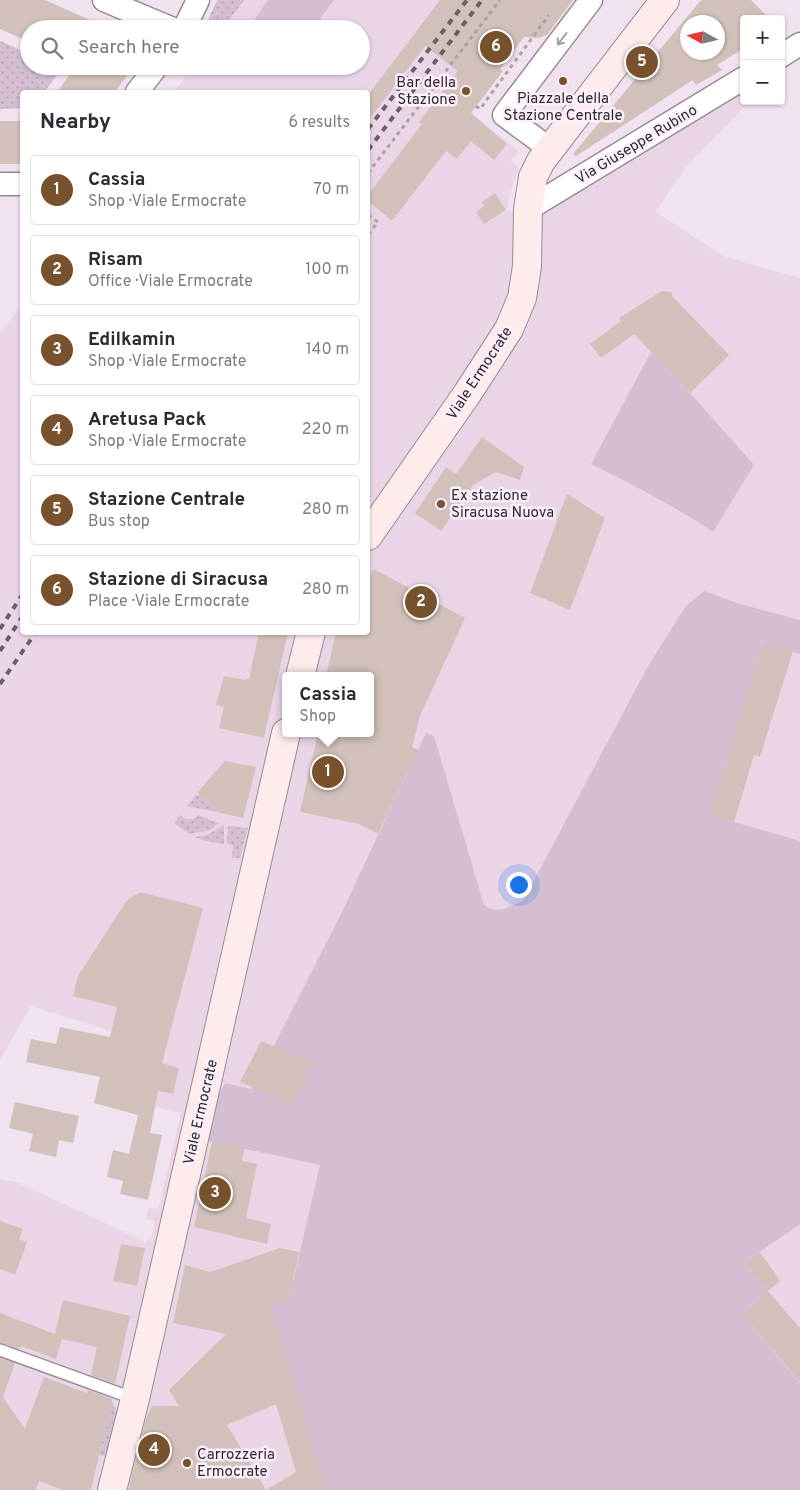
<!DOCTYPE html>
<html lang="en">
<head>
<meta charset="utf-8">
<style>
  body { margin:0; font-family:Overpass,sans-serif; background:#f7f7f7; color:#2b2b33 }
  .controls { position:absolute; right:15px; top:15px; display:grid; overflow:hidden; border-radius:5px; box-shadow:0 1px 4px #0004 }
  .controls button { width:45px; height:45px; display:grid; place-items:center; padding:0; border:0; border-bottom:1px solid #e1e1e2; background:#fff; color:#2b2b33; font:25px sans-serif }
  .compass { position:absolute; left:680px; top:15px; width:45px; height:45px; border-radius:50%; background:#fff; box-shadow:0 1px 4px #0004; rotate:278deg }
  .you { position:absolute; left:518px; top:884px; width:18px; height:18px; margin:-12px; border:4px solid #fff; border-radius:50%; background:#1a73e8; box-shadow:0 0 0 8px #1a73e833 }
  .badge { display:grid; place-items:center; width:32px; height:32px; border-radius:50%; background:#77522d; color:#fff; font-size:16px; font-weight:700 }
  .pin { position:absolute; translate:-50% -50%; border:2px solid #fff; box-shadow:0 1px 5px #0006 }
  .popup { position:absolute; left:282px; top:672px; width:92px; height:65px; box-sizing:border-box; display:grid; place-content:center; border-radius:5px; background:#fff; filter:drop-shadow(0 1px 4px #0005); font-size:16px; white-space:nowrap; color:#7c7c81 }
  .popup b { font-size:19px; color:#2b2b33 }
  .popup::after { content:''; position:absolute; left:50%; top:100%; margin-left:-10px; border:10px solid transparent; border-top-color:#fff }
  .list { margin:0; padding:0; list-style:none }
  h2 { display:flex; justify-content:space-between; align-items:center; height:65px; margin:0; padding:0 20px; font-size:21px }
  h2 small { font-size:16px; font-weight:400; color:#7c7c81 }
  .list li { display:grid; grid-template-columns:32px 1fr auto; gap:15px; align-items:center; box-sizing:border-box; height:70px; margin:0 10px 10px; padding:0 10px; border:1px solid #e1e1e2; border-radius:5px }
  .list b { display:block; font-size:19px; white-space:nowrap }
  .list p { margin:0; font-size:16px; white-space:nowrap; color:#7c7c81 }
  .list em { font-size:16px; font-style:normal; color:#7c7c81 }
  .icon { flex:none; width:28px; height:28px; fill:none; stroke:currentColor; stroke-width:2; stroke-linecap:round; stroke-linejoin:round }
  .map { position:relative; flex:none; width:800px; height:1490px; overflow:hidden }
  .search { position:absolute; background:#fff; box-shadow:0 1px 4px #0004; left:20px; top:20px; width:350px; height:55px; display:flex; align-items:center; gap:12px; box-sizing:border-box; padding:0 18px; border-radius:28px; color:#7c7c81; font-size:19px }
  .panel { position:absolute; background:#fff; box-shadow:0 1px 4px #0004; left:20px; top:90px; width:350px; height:545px; border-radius:5px }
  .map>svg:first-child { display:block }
  .built { fill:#ead5e7; fill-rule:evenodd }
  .grass { fill:#d4bed1 }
  .park { fill:url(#park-dots) }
  .building { fill:#d2c1ba; fill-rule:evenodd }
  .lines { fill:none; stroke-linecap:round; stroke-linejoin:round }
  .service-casing { stroke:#988b97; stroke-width:14 }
  .minor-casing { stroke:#988b97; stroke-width:25 }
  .secondary-casing { stroke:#988b97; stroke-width:30 }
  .path { stroke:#aca1aa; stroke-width:3; stroke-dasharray:4 4; stroke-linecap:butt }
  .service { stroke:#fff; stroke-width:11 }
  .minor { stroke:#fff; stroke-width:22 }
  .secondary { stroke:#feebec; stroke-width:28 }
  .rail { stroke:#676066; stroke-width:4; stroke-dasharray:6 6; stroke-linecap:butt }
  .oneway { stroke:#a19fa0 }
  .poi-dot { fill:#77522d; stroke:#fdeffc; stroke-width:2 }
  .labels { text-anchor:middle; stroke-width:5; stroke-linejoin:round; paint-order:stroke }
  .poi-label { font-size:15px; fill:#2e292d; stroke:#fdeffc; text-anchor:start }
  .street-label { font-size:15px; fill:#2e292d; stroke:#fdeffc }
</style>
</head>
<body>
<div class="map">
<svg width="800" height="1490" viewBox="0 0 800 1490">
  <defs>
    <pattern id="park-dots" width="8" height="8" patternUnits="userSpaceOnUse" patternTransform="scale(1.25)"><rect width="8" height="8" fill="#d4bed1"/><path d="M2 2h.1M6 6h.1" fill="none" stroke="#b6a3b4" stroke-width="1.8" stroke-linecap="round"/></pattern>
  </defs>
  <rect width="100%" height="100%" fill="#f0e2ee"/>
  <!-- built -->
  <path class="built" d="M244 0H556L533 26 513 51 500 69 503 71 471 113 519 151 511 161 519 168 512 186 507 211 528 209 564 201 744 88V101H750L689 164 673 185 656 212 723 256 800 278V1490H0V1179L16 1182 146 1242 147 1239 151 1240 155 1222 146 1218 148 1207 158 1210 181 1113 97 1092 111 1031 31 1006 0 1060V334L22 303V632H368V92H174L194 66H361V29H223ZM286 676H370V733H286Z"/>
  <!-- grass -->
  <g class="grass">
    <path d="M268 0H334L312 29H248Z"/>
    <path d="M651 352 690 393 754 465 713 532C675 506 633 485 591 464Z"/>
    <path d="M704 591 740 604 800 620V654L763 642 710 815 800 841V1224L744 1263 768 1291 742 1314 800 1383V1490H326L269 1305 289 1299 320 1165 204 1140 213 1094 219 1095 225 1083 252 1089 341 914 426 733 434 736 484 905C499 915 508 907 523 901L648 666 686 606Z"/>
  </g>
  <!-- park -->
  <g class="park">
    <path d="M217 0H244L223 29H204Z"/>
    <path d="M0 41 29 54V66H57L62 69 44 92H22V108L0 109Z"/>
    <path d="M196 795 202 796 226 814 187 806Z"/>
    <path d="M180 815 185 819H194L198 815 219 823 210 830 190 834 174 823Z"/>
    <path d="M224 825V844L206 841 195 837 207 835Z"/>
    <path d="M228 826 248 828 240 858H232L233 845 227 844Z"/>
    <path d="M111 1401 117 1411 107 1457 99 1455Z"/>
  </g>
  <!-- building -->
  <g class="building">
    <path d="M0 0H45L110 29H29V42L0 29Z"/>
    <path d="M440 0H573L547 35 539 38 524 37 500 69 503 71 471 113 507 144 494 160 471 141 457 159 446 151 392 221 368 201V195L422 124 419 122 458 71 425 46 368 121V95Z"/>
    <path d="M701 0H751L770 19H744V48L717 65 722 70 696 85 693 80 576 156 573 154ZM688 22H718V52H688Z"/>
    <path d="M76 66H134L115 92H57Z"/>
    <rect x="0" y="121" width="22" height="43"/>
    <path d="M495 193 506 210 484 224 476 212 484 206 482 202Z"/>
    <path d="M662 291 672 292V296L729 355 690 393 634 334 601 358 590 344 621 321 619 318Z"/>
    <path d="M482 437 524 467 520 480 496 472 473 485 441 531 415 513 446 467 456 474Z"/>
    <path d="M567 494 605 518 570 610 530 593Z"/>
    <path d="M374 569 465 618 420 716 412 747 418 750 378 834 359 824 300 812 318 733H370V676H326L336 632H368V579Z"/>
    <path d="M259 632H288L264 738 219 728 224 707 216 705 224 676 245 680 246 679H249Z"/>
    <path d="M763 642 793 651 760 757 754 755 734 822 710 815Z"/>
    <path d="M225 761 256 767 243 818 226 814 197 793Z"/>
    <path d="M140 892 203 908 162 1063 179 1068 173 1094 158 1091 150 1133 162 1135 148 1200 120 1194 123 1181 107 1177 113 1150 129 1154 138 1115 94 1103 100 1077 26 1062 31 1039 56 1044 60 1027 110 1037 117 1007 73 996 78 976 127 900Z"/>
    <path d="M261 1041 313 1062 293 1104 240 1082Z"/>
    <path d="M15 1102 79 1116 73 1143 59 1140 56 1157 29 1151 33 1134 9 1128Z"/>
    <path d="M212 1141 245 1148 242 1161 257 1164 246 1218 271 1224 267 1244 194 1227Z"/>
    <path d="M0 1221 23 1229 19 1239 27 1242 15 1275 0 1269Z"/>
    <path d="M121 1244 145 1248 137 1286 113 1281Z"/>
    <path d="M280 1248 299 1252 289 1299 270 1305 326 1490H266L296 1472 276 1404 227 1425 266 1490H128L146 1419 152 1406H179L169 1390 226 1334 173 1323 185 1265 210 1272Z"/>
    <path d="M760 1252 780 1281 768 1291 744 1263Z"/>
    <path d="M768 1291 800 1328V1382L742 1314Z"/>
    <path d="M63 1300 130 1316 115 1384 91 1375 97 1347 62 1339 56 1359 21 1346 20 1349 0 1343V1313L55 1334Z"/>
    <path d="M0 1358 15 1363 3 1397 25 1429 44 1377 87 1393 88 1390 112 1399 91 1490H63L39 1481 36 1490H0Z"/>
  </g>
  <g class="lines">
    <!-- service casing -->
    <g class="service-casing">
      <path id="service" d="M0 1350 135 1399"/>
    </g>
    <!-- minor casing -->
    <g class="minor-casing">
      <g id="minor">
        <path d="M104 0 173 29"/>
        <path d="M184 29 198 0"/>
        <path d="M781 56 800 44"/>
        <path d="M137 92 157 66"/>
        <path d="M550 149 504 115 591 0"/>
        <path d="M0 184H22"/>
        <path d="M528 209 744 78"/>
      </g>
    </g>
    <!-- secondary casing -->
    <g class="secondary-casing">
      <g id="secondary">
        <path d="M368 536 467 394 509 329 522 298 527 266 528 209 533 177 541 161 665 0"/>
        <path d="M300 676 311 632"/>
        <path d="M112 1490 135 1399 286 733"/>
      </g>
    </g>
    <!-- path -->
    <g class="path">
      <path d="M439 79 448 85"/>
      <path d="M476 106 480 109 549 15"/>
      <path d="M368 173 500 0"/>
      <path d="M368 215 378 222 368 235"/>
    </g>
    <!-- service -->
    <use href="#service" class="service"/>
    <!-- minor -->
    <use href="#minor" class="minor"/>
    <!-- secondary -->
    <use href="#secondary" class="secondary"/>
    <!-- rail -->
    <g class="rail">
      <path d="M368 129 467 0"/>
      <path d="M368 150 482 0"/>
      <path d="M0 629 22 595"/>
      <path d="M0 651 22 617"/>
      <path d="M0 684 36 632"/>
    </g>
  </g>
  <!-- one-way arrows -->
  <defs><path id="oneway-shaft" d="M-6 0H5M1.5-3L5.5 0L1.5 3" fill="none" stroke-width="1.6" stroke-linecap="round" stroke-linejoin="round" transform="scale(1.25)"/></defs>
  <use class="oneway" href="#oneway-shaft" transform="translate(562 39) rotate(127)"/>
  <!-- markers -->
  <g class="poi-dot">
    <circle cx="563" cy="81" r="5"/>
    <circle cx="466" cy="91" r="5"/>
    <circle cx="441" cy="504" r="5"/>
    <circle cx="187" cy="1463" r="5"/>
  </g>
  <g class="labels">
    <!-- poi labels -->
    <g class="poi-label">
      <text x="456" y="87" text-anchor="end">Bar della<tspan x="456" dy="17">Stazione</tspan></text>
      <text x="563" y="103" text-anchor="middle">Piazzale della<tspan x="563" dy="17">Stazione Centrale</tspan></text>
      <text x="451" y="500">Ex stazione<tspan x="451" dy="17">Siracusa Nuova</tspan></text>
      <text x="197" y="1459">Carrozzeria<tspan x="197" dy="17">Ermocrate</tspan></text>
    </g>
    <!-- street labels -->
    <g class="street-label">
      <text transform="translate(636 144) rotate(-31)" y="5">Via Giuseppe Rubino</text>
      <text transform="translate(479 373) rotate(-57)" y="5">Viale Ermocrate</text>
      <text transform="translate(200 1112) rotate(-77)" y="5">Viale Ermocrate</text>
    </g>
  </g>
</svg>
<div class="controls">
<button>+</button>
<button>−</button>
</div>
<svg class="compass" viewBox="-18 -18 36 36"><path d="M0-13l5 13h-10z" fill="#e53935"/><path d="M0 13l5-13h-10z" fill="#7c7c81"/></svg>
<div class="you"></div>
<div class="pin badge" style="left:328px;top:772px">1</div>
<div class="popup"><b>Cassia</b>Shop</div>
<div class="pin badge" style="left:421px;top:602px">2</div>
<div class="pin badge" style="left:215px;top:1193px">3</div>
<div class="pin badge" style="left:154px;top:1450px">4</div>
<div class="pin badge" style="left:642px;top:62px">5</div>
<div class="pin badge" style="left:496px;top:47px">6</div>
<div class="search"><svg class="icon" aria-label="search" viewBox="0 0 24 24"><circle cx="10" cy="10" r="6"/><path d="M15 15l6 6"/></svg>Search here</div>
<section class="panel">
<h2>Nearby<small>6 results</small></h2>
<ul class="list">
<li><span class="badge">1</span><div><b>Cassia</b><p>Shop · Viale Ermocrate</p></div><em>70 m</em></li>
<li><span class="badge">2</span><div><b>Risam</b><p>Office · Viale Ermocrate</p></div><em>100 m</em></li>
<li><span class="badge">3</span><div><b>Edilkamin</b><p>Shop · Viale Ermocrate</p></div><em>140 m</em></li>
<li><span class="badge">4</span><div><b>Aretusa Pack</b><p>Shop · Viale Ermocrate</p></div><em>220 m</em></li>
<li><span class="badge">5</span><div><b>Stazione Centrale</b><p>Bus stop</p></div><em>280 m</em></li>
<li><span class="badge">6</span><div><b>Stazione di Siracusa</b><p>Place · Viale Ermocrate</p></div><em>280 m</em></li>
</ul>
</section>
</div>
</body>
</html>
